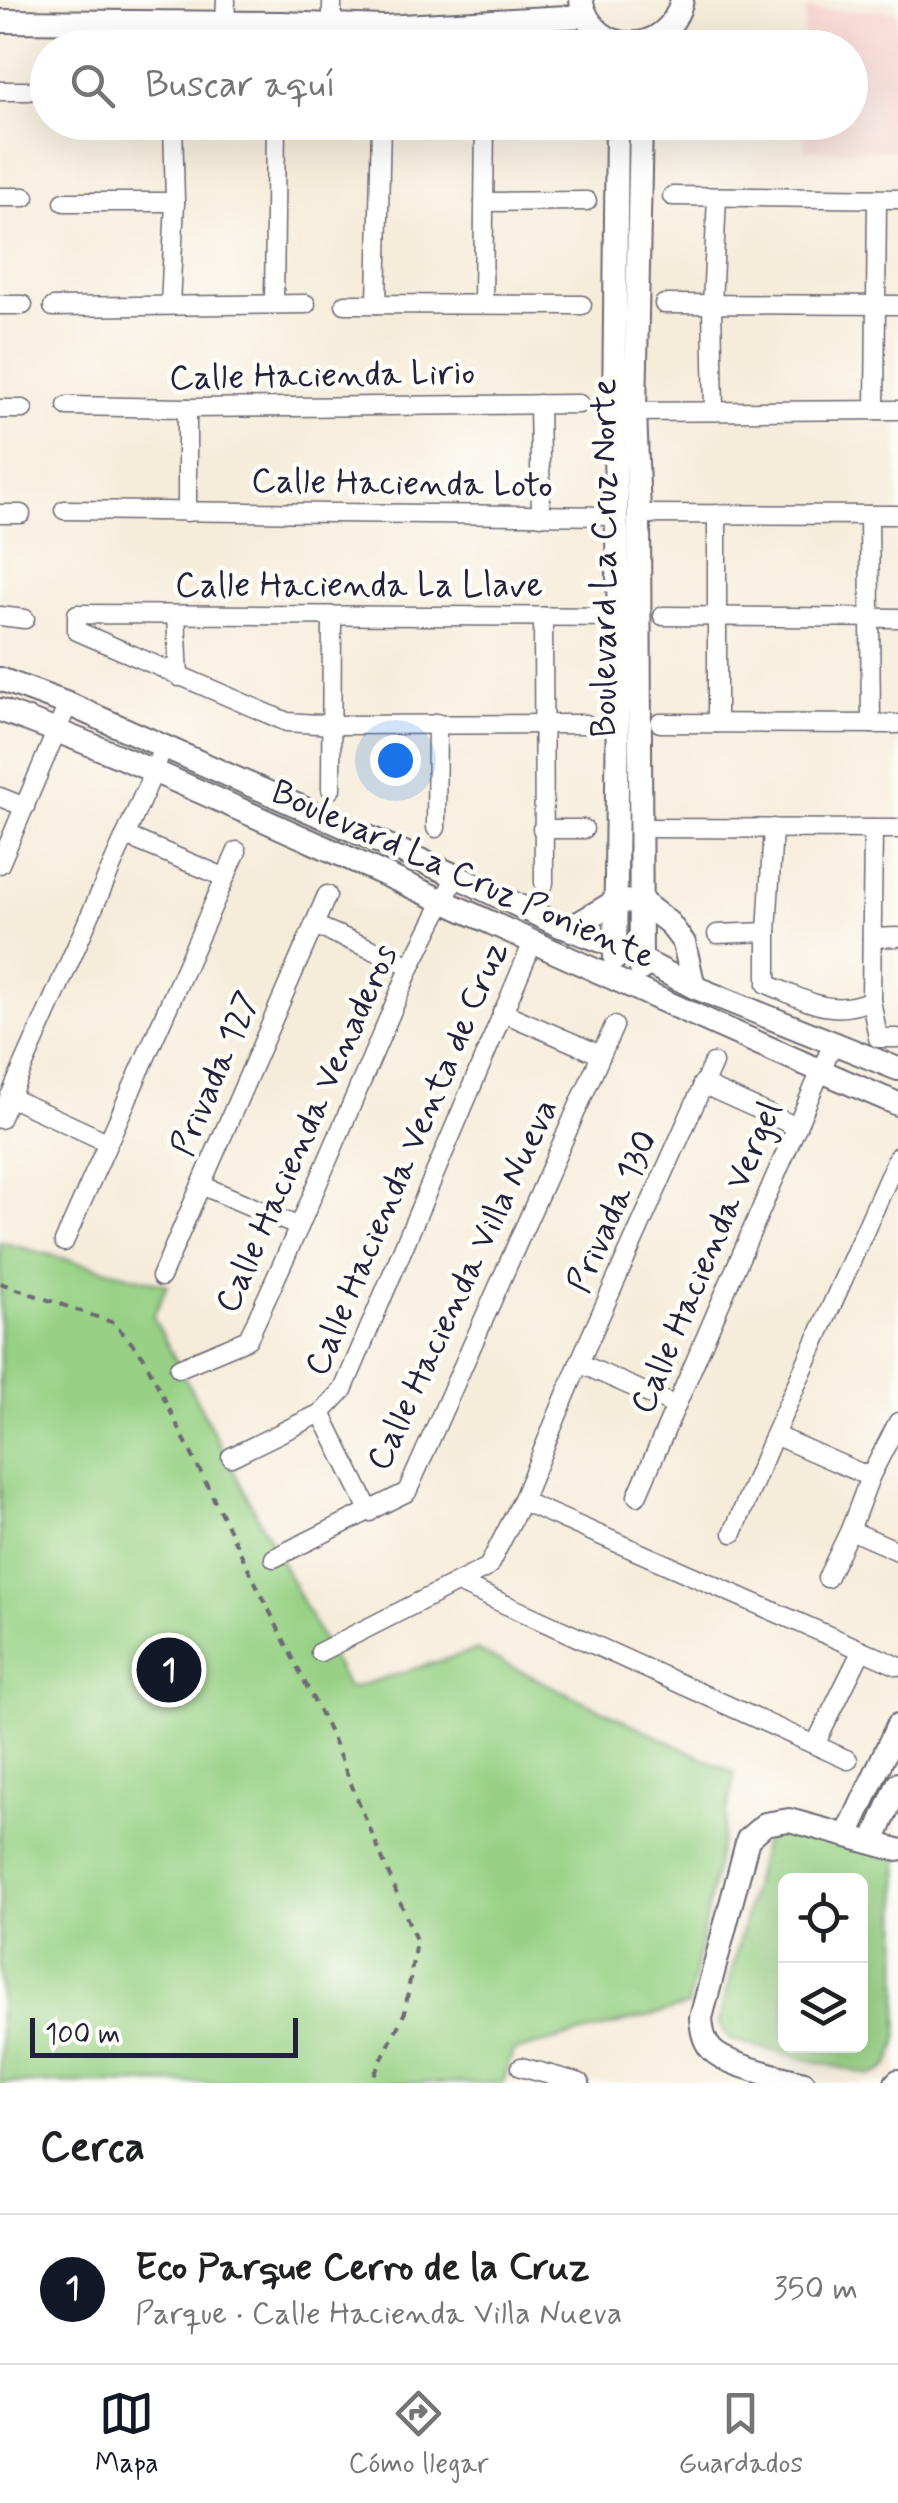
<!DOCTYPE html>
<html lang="es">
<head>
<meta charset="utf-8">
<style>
  body { margin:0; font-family:Mynerve,sans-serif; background:#f2f2f2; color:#202124 }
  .controls { position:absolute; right:30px; bottom:30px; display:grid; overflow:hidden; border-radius:15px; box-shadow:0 10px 40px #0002 }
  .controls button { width:90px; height:90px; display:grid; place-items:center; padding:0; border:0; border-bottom:2px solid #e0e0e0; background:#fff; color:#202124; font:50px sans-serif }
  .scale { position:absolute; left:30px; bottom:25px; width:268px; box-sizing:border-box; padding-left:10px; border:5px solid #22223b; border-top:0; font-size:28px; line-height:35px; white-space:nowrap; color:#22223b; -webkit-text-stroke:8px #fdfcf7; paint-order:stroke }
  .you { position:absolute; left:395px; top:760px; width:35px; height:35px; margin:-25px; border:8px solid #fff; border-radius:50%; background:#1a73e8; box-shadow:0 0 0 15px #1a73e833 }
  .badge { display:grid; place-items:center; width:65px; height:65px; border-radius:50%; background:#111827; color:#fff; font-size:32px; font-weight:700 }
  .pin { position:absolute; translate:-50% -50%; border:5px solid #fff; box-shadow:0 2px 10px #0006 }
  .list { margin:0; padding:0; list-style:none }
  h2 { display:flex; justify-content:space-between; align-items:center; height:130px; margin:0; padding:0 40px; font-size:42px }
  h2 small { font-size:32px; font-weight:400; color:#757577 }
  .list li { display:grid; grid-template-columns:65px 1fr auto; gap:30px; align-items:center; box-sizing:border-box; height:150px; padding:0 40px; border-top:2px solid #e0e0e0 }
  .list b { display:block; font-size:38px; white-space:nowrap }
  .list p { margin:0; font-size:32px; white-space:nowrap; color:#757577 }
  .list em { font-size:32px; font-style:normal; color:#757577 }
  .icon { flex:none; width:55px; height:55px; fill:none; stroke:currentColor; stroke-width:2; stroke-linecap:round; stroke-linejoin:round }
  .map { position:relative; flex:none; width:898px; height:2083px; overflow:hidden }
  .search { position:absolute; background:#fff; box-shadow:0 10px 40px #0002; left:30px; right:30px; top:30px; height:110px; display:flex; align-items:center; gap:25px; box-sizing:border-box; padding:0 35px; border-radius:55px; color:#757577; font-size:38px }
  .sheet { height:280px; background:#fff }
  nav { display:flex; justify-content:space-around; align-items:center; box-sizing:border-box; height:140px; border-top:2px solid #e0e0e0; background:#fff; font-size:28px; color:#757577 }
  nav a { display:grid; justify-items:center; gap:5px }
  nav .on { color:#111827 }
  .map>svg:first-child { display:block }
  .built { fill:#f7d0cc }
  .green { fill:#98d185; stroke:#5d7a60; stroke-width:2.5; fill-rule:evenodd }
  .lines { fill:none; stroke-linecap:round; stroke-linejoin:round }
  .street-casing { stroke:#6c6973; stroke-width:21 }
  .secondary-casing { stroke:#6c6973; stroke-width:26 }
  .path { stroke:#6c6973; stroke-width:4; stroke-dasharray:8 8; stroke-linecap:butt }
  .street { stroke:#fff; stroke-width:18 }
  .secondary { stroke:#fff; stroke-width:22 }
  .labels { text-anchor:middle; stroke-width:9; stroke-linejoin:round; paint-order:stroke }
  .street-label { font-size:35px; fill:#22223b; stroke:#fdfcf7 }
</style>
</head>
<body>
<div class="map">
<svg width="898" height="2083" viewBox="0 0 898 2083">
  <rect width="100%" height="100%" fill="#fdfcf7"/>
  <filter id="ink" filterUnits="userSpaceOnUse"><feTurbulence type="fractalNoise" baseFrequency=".01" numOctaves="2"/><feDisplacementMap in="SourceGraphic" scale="20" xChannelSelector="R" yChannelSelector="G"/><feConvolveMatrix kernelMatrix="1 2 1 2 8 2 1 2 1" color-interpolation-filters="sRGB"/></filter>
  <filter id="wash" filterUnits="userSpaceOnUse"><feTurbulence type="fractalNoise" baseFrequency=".0048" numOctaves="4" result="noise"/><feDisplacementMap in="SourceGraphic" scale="40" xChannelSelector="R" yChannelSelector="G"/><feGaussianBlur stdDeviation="2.25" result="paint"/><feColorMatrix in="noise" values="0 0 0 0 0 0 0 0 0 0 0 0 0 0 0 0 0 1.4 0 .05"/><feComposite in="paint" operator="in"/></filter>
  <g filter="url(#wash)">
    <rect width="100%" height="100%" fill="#f6ecda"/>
    <!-- built -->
    <path class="built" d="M805 10 898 11V150H804V123L850 122V48L804 47Z"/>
    <!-- green -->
    <g class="green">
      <path d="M0 1242 167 1285 153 1317 348 1689 476 1650 735 1773 688 2006 513 2051 503 2083H0Z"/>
      <path d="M777 1828 898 1857V2036C892 2058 894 2069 870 2075L730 2040 719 2023 765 1836ZM786 1880H860V2046H786Z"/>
    </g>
  </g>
  <g filter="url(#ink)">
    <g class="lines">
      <!-- street casing -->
      <g class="street-casing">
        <g id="street">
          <path d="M225 22 226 0"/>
          <path d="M332 24V0"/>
          <path d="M279 48 281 23"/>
          <path d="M0 91H29"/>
          <path d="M672 196 898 199"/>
          <path d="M0 197H25"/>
          <path d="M64 202H175"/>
          <path d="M484 202 587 201"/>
          <path d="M274 304 276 122"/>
          <path d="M345 304 582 305"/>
          <path d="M377 304 381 122"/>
          <path d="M483 304 485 122"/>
          <path d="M664 304 898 305"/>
          <path d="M0 305H23"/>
          <path d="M170 305 175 202 173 122"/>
          <path d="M53 307 306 304"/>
          <path d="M539 404 541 516"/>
          <path d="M67 406 187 408 579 404"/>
          <path d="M187 408V512"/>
          <path d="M0 409H23"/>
          <path d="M875 410 877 199"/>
          <path d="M714 411 712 305 717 197"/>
          <path d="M624 412 898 410"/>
          <path d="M64 510 616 516"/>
          <path d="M0 514H21"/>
          <path d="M639 514 898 515"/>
          <path d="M717 514V723"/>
          <path d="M869 515 871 724"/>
          <path d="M176 615 179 677"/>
          <path d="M0 616 25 619"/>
          <path d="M663 616 898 618"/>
          <path d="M543 617 544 883"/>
          <path d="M660 723 898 724"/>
          <path d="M586 724 332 725 287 722 77 631V614L632 617"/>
          <path d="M331 789 332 616"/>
          <path d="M0 797 25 807"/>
          <path d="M436 828 437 723"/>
          <path d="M640 828 898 829"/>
          <path d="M773 828 767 932V984C806 1000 830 1018 871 1000"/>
          <path d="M542 829H584"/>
          <path d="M873 829 871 1000 878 1038H898"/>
          <path d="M126 836 224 877"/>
          <path d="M0 864 68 704"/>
          <path d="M314 925 411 966"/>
          <path d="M717 934 767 932"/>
          <path d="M872 938 898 937"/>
          <path d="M502 1012 601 1055"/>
          <path d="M702 1084 797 1127"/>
          <path d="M9 1097 107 1142"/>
          <path d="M0 1119 154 771 163 746"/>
          <path d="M201 1185 299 1227"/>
          <path d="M64 1242 237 851"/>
          <path d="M161 1277 327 895"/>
          <path d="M579 1363 676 1406"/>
          <path d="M179 1368 248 1339 299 1227 411 966 456 876"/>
          <path d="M321 1413 370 1512"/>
          <path d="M774 1435 870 1477"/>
          <path d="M231 1457 321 1413 343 1390 533 942"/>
          <path d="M637 1496 833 1043"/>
          <path d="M522 1501 898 1666"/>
          <path d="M850 1530 898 1551"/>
          <path d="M733 1533 774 1435 898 1156"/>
          <path d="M274 1558 407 1492 614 1026"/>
          <path d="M827 1578 850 1530 870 1477 898 1422"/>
          <path d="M458 1583 848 1760"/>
          <path d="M320 1652 488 1567 522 1501 579 1363 713 1063"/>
          <path d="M815 1745 862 1650"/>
          <path d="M521 2067 580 2083"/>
        </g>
      </g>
      <!-- secondary casing -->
      <g class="secondary-casing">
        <g id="secondary">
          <path d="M581 0C594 58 668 58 682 0"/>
          <path d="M0 21 281 23 383 27 586 16"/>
          <path d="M0 679 68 704 456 876 561 926 615 946 694 987 898 1069"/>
          <path d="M0 710C108 748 211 797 315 843 509 930 702 1021 898 1104"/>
          <path d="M561 926 579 923 616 901 642 902 669 923 684 943 694 987"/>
          <path d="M615 959 619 617 614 412 617 122"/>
          <path d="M641 969 639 514 635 411 641 122"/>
          <path d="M847 1835 898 1725"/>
          <path d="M873 1842 898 1784"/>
          <path d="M804 2083C781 2077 724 2065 711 2049 703 2040 702 2029 701 2018L748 1839 765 1824 789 1820 898 1850"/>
          <path d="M896 2083 898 2081"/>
        </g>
      </g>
      <!-- path -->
      <path class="path" d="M0 1283 114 1323 143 1356 330 1733 416 1940 405 2012 370 2083"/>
      <!-- street -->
      <use href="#street" class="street"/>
      <!-- secondary -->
      <use href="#secondary" class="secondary"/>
    </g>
  </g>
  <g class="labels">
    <!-- street labels -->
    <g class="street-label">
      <text transform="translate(322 374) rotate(-1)" y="12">Calle Hacienda Lirio</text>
      <text transform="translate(402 482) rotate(1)" y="12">Calle Hacienda Loto</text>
      <text transform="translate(603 558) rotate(-90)" y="12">Boulevard La Cruz Norte</text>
      <text x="359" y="596">Calle Hacienda La Llave</text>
      <text transform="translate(464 873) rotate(24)" y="12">Boulevard La Cruz Poniente</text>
      <text transform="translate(214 1073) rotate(-67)" y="12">Privada 127</text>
      <text transform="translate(305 1128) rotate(-66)" y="12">Calle Hacienda Venaderos</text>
      <text transform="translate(405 1158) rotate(-67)" y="12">Calle Hacienda Venta de Cruz</text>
      <text transform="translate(611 1211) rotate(-66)" y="12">Privada 130</text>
      <text transform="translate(705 1257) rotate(-67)" y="12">Calle Hacienda Vergel</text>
      <text transform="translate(461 1284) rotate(-65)" y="12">Calle Hacienda Villa Nueva</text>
    </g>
  </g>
</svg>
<div class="controls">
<button><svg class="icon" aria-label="locate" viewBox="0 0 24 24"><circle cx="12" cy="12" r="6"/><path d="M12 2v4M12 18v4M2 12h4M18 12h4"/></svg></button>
<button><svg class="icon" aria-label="layers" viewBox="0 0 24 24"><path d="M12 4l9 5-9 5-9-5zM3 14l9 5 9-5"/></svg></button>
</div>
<div class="scale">100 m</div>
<div class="you"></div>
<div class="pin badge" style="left:169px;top:1670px">1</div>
<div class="search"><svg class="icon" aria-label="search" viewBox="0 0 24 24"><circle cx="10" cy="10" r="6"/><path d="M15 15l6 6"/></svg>Buscar aquí</div>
</div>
<section class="sheet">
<h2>Cerca<small></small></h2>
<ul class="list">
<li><span class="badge">1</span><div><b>Eco Parque Cerro de la Cruz</b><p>Parque · Calle Hacienda Villa Nueva</p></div><em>350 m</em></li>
</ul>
</section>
<nav>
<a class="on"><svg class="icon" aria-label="map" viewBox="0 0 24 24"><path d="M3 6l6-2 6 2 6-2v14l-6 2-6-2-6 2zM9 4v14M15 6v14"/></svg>Mapa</a>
<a><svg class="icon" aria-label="directions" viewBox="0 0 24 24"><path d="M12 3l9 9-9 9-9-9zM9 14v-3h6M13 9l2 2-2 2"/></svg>Cómo llegar</a>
<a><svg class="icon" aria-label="saved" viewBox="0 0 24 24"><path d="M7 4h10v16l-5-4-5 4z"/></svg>Guardados</a>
</nav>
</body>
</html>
